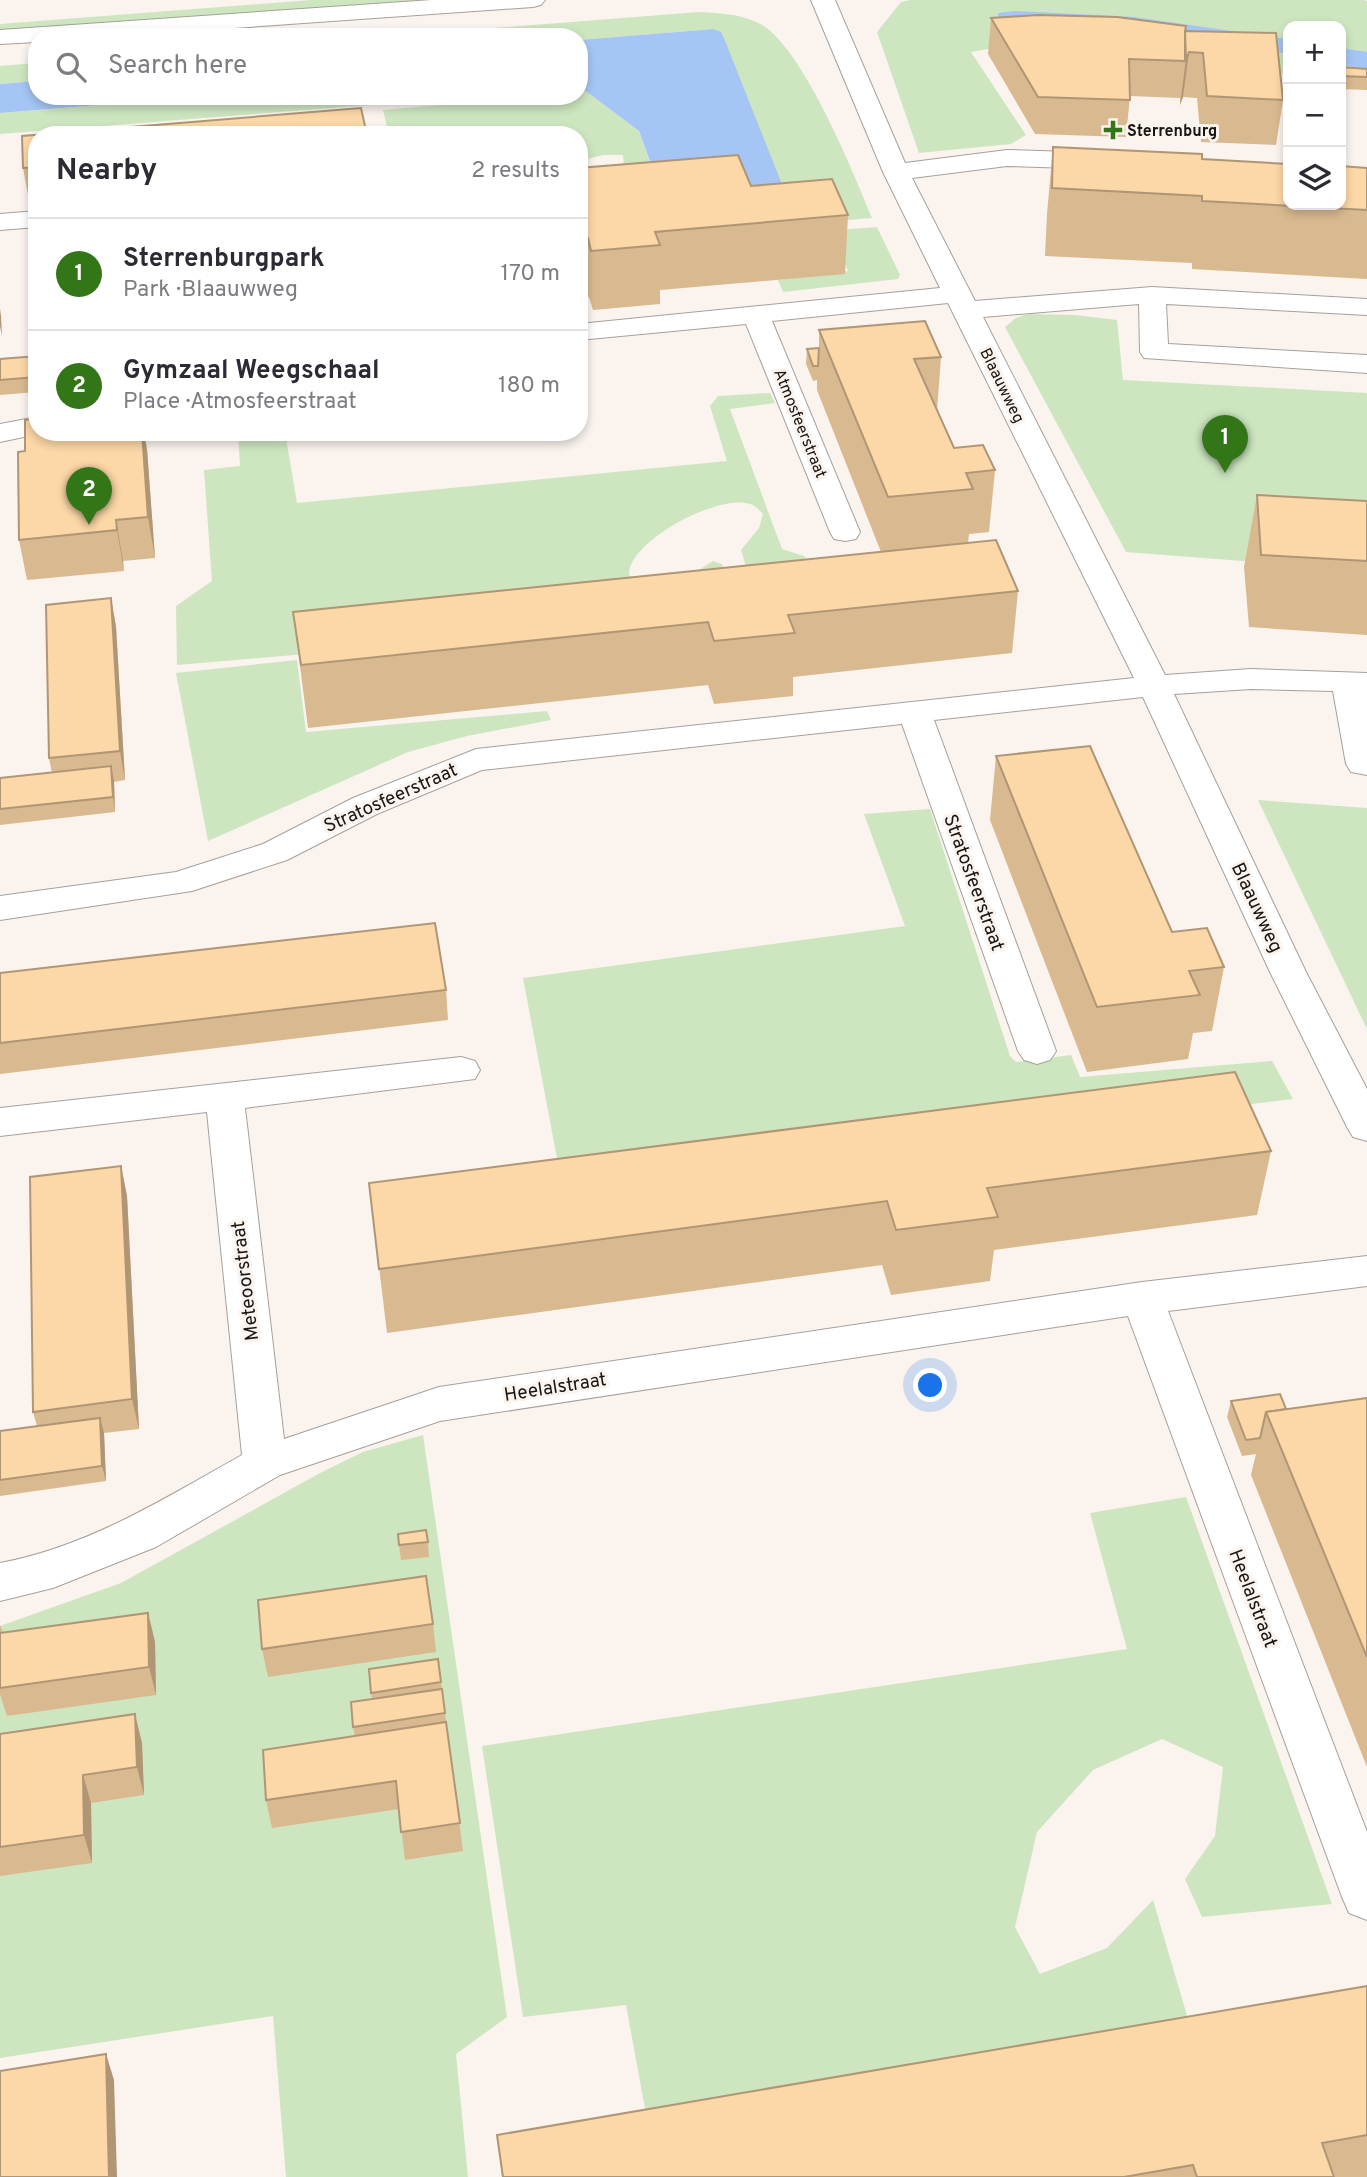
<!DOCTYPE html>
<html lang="en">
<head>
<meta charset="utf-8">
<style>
  body { margin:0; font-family:Overpass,sans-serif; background:#f7f7f7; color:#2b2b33 }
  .controls { position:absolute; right:21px; top:21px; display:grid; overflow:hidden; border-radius:14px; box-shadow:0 4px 10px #0003 }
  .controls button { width:63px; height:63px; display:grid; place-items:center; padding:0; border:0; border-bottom:2px solid #e1e1e2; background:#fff; color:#2b2b33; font:35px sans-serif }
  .you { position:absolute; left:931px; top:1386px; width:24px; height:24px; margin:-18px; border:5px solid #fff; border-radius:50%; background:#1a73e8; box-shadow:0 0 0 10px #1a73e833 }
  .badge { display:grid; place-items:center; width:46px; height:46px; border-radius:50%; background:#327617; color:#fff; font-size:23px; font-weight:700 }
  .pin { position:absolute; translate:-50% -58px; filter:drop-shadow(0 2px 4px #0008) }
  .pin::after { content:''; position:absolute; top:37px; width:24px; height:21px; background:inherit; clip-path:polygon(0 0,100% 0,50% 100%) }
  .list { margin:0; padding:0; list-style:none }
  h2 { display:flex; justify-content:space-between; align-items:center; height:91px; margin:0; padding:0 28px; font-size:30px }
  h2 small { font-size:23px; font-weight:400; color:#7c7c81 }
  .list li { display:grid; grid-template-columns:46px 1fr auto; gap:21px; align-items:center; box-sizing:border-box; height:112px; padding:0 28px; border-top:2px solid #e1e1e2 }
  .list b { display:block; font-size:26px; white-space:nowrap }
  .list p { margin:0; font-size:23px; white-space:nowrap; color:#7c7c81 }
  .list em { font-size:23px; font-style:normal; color:#7c7c81 }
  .icon { flex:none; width:38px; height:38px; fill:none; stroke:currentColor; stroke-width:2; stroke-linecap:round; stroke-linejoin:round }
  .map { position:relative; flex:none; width:1367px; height:2177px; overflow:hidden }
  .search { position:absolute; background:#fff; box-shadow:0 4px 10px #0003; left:28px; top:28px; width:560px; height:77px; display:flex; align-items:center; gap:18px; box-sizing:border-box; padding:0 24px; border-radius:28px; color:#7c7c81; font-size:26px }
  .panel { position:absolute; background:#fff; box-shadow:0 4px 10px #0003; left:28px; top:126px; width:560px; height:315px; border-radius:28px }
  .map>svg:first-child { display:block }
  .green { fill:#cde6c0 }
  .water { fill:#a5c6f4 }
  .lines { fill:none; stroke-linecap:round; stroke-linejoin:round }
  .minor-casing { stroke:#a6a09c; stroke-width:2 }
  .minor { fill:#fff; fill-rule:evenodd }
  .wall { fill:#d9b990 }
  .shaded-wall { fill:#b09675 }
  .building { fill:#fcd7a7; stroke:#b09675; stroke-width:2 }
  .poi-dot { fill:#327617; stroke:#faf3ee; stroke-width:2.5 }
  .labels { text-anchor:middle; stroke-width:6; stroke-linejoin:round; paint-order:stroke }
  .far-poi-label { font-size:16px; font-weight:bold; fill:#181614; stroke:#faf3ee; text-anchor:start }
  .far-street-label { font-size:16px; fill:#181614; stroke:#faf3ee }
  .street-label { font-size:19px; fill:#181614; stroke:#faf3ee }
</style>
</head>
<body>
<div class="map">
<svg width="1367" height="2177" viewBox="0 0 1367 2177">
  <rect width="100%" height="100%" fill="#faf3ee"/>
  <!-- green -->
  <g class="green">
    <path d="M311 0H424L0 30V24Z"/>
    <path d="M910 0H1364L1367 1V80L1341 78V26H1288V74L988 49 971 52 1026 135 1011 144 919 153 877 32 901 2Z"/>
    <path d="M699 12C720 13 743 14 762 25 803 49 853 171 872 218L754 228 713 29 579 40V37H379Z"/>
    <path d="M37 63V81L0 84V66Z"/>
    <path d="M579 86 639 131 670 219 624 166 623 155H603L579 161V135H389L383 110 483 101V96H579Z"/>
    <path d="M209 96H472V97L0 134V113Z"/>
    <path d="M877 227 900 275 898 279 783 292 778 280 848 271 832 234 812 232Z"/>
    <path d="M1028 314 1075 315 1117 320 1123 380 1367 393V580L1320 567 1126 552 1005 327 1016 318Z"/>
    <path d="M770 393 775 403 730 409 782 549 804 556 810 566 748 573 741 550 759 528 763 514C759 510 755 505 750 504 719 493 628 541 629 575L637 582H680L713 561 722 564 735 617 177 665 176 606 212 581 204 470 240 466 238 432H285L297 503 727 461 710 406 718 396Z"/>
    <path d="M297 660 306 732 547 711 551 720 467 736 408 752 208 841 176 673Z"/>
    <path d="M1258 800 1367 808V1029Z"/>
    <path d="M930 809 1010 1056 1016 1062 1071 1055 1080 1077 1272 1061 1293 1099 563 1190 523 978 905 926 864 814Z"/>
    <path d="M423 1435 507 2017 456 2054 468 2177H286L273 2016 0 2058V1626L121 1583 322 1472 363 1452Z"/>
    <path d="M1186 1497 1332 1904 1202 1917 1185 1879 1215 1836 1223 1767 1162 1739 1093 1770 1037 1832 1015 1927 1040 1974 1107 1948 1153 1900 1188 2019 646 2114 626 2005 523 2017 482 1746 1127 1649 1090 1513Z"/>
  </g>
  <!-- water -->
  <g class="water">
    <path d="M1016 11 1134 17 1288 39V54L1230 44 999 22 998 13Z"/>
    <path d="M713 29 721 32 724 38 791 207 669 214 639 131 579 86V40Z"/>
    <path d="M1341 48 1367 52V70L1341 64Z"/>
    <path d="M37 81V96H209L0 113V84Z"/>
  </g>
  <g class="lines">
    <!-- minor casing -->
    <g class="minor-casing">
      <g id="minor">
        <path d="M432 0H545L541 5 533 7 106 37H37V42L0 44V30Z"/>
        <path d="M811 0H835L905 163 1007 150 1103 153 1112 156 1116 161 1112 166 1103 169 1007 166 912 178 975 301 1152 287 1367 299V315L1166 304 1168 344 1367 355V373L1144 358 1140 352 1139 304 983 317 1165 675 1251 669 1367 673V775L1351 772 1346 764 1333 691 1251 689 1174 694 1306 972 1367 1089V1141L1353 1137 1347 1127 1270 972 1143 697 934 720 1056 1051 1050 1060 1037 1064 1024 1060 1018 1051 902 724 482 770 377 814 287 860 192 891 0 920V896L176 872 263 844 353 798 476 749 1134 678 948 303 772 321 860 532 856 539 845 541 834 539 830 532 746 324 579 340V324L940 288 883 172Z"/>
        <path d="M37 211V227L0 230V214Z"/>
        <path d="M37 417V432H47L0 442V424Z"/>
        <path d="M461 1057 475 1061 480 1070 475 1079 245 1108 284 1439 439 1387 1142 1282 1367 1256V1286L1168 1311 1367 1832V1920L1349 1913 1342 1897 1128 1316 440 1421 280 1475 156 1547 53 1588 0 1601V1563C88 1547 165 1498 242 1455L207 1112 0 1136V1108Z"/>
      </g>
    </g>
    <!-- minor -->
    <use href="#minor" class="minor"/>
  </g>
  <!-- wall -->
  <g class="wall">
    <path d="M991 18 1186 31 1283 100 1276 145 1201 142 1197 98 1183 97 1180 105V98L1130 96 1126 137 1035 134 988 54Z"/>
    <path d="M1341 67 1367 69V90L1341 89Z"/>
    <path d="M37 135V194L28 195 23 168Z"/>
    <path d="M1053 147 1202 159 1367 168V279L1192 269V263L1045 256 1047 214Z"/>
    <path d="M579 168 751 186 848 215 845 274 660 290V304L593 310 589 297 579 298Z"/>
    <path d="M819 330 941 357 937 411 954 448 995 470 989 532 969 534 968 543 1018 591 1012 653 793 677V696L714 704 708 685 308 728 293 612 881 552 817 390V380L813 381 806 364 807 349 819 348Z"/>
    <path d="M37 356V392L0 395V359Z"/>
    <path d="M147 449 155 558 123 561 124 571 27 580 19 540 25 451Z"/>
    <path d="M1257 495 1367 501V635L1249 627 1244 567Z"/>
    <path d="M111 598 116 627 125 780 114 782 115 812 0 825V778L52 773 49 758Z"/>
    <path d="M996 756 1172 932 1224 967 1212 1031 1193 1033 1188 1059 1087 1072 990 820Z"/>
    <path d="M0 973 446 990 448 1020 0 1074Z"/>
    <path d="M1271 1151 1257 1215 994 1250 990 1281 891 1295 882 1265 387 1333 369 1183Z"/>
    <path d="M121 1166 127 1196 139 1429 104 1433 106 1481 0 1496V1431L37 1426 33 1412Z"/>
    <path d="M1367 1398V1767L1251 1475 1256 1454 1242 1456 1227 1417 1231 1401 1286 1409Z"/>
    <path d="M428 1542 429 1557 401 1560 399 1545Z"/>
    <path d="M148 1613 155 1642 156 1695 7 1716 0 1694V1625L3 1633Z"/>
    <path d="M433 1624 436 1652 268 1677 262 1649Z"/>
    <path d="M438 1659 463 1851 405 1860 399 1809 272 1828 266 1800 355 1736 353 1727 372 1699 369 1669Z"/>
    <path d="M0 1734 142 1743 144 1795 91 1803 92 1863 0 1876Z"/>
    <path d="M1367 1986V2177H502L497 2135Z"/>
  </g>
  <!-- shaded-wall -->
  <g class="shaded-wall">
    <path d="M1189 52 1183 97 1180 105 1186 59Z"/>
    <path d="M0 309 1 316 2 336 0 326Z"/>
    <path d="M142 432H144L147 449 155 558 148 517Z"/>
    <path d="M116 520 123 561 124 571 117 530Z"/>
    <path d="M111 598 116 627 125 780 120 751Z"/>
    <path d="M111 766 114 781 115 812 113 797Z"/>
    <path d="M121 1166 127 1196 139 1429 132 1399Z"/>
    <path d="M100 1418 104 1433 106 1481 102 1466Z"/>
    <path d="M148 1613 155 1642 156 1695 149 1667Z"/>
    <path d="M135 1714 142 1743 144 1795 137 1767Z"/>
    <path d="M83 1775 91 1803 92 1863 84 1835Z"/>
    <path d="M106 2054 114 2080 117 2177H109Z"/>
  </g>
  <!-- building -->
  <g class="building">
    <path d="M1038 15 1117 17 1186 26 1185 31V61L1129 59 1130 100 1038 97 991 18Z"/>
    <path d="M1185 31 1276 33 1283 100 1207 96 1203 53 1189 52 1186 59Z"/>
    <path d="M1341 67 1367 69V77L1341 76Z"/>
    <path d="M361 108 367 135H37V167L23 168 22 136Z"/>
    <path d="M1053 147 1202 154V159L1288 164V205H1341V166L1367 168V210L1202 201V196L1052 188Z"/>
    <path d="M738 155 751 186 832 179 848 215 655 232 660 245 591 251 588 238 579 239V168Z"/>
    <path d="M925 321 941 357 914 359 954 448 983 445 995 470 966 473 973 489 888 497 819 330Z"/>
    <path d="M819 348 818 366H813L807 349Z"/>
    <path d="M37 356V377L0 380V359Z"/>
    <path d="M37 418V432H142L148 517 116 520 117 530 19 540 18 452 25 451V420Z"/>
    <path d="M1257 495 1367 501V561L1261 555Z"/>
    <path d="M996 540 1018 591 788 615 795 633 714 641 708 622 301 665 293 612Z"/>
    <path d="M111 598 120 751 49 758 46 605Z"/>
    <path d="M1090 746 1172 932 1207 928 1224 967 1189 971 1200 995 1097 1007 996 756Z"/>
    <path d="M111 766 113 797 0 809V778Z"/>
    <path d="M435 923 446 990 0 1043V973Z"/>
    <path d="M1235 1072 1271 1151 987 1188 998 1217 896 1230 887 1201 379 1269 369 1183Z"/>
    <path d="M121 1166 132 1399 33 1412 30 1177Z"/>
    <path d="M1280 1394 1286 1409 1266 1412 1260 1438 1246 1440 1231 1401Z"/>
    <path d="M1367 1398V1657L1266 1412Z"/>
    <path d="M100 1418 102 1466 0 1480V1431Z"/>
    <path d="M426 1530 428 1542 399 1545 398 1534Z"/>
    <path d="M426 1576 433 1624 262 1649 258 1600Z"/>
    <path d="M148 1613 149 1667 0 1688V1633Z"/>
    <path d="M438 1659 441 1682 371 1693 369 1669Z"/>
    <path d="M442 1689 445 1713 353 1727 351 1702Z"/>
    <path d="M135 1714 137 1767 83 1775 84 1835 0 1847V1734Z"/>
    <path d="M446 1722 460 1823 401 1832 396 1781 266 1800 263 1750Z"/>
    <path d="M1367 1986V2135L1322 2143 1334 2177H1197L1193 2165 1124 2177H503L497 2135Z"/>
    <path d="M106 2054 109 2177H0V2071Z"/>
  </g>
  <!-- markers -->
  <path class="poi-dot" d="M1109.5 119.5h7v7h7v7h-7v7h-7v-7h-7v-7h7z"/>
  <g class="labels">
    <!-- far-poi labels -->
    <g class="far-poi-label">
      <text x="1127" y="136">Sterrenburg</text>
    </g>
    <!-- far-street labels -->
    <g class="far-street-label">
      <text transform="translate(1003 385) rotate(64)" y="6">Blaauwweg</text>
      <text transform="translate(801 423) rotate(68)" y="6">Atmosfeerstraat</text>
    </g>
    <!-- street labels -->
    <g class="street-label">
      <text transform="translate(390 797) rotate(-24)" y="7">Stratosfeerstraat</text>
      <text transform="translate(975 882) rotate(70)" y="7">Stratosfeerstraat</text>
      <text transform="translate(1258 907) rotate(65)" y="7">Blaauwweg</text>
      <text transform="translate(244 1281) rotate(-97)" y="7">Meteoorstraat</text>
      <text transform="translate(555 1386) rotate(-9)" y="7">Heelalstraat</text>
      <text transform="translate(1254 1598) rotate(69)" y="7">Heelalstraat</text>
    </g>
  </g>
</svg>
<div class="controls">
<button>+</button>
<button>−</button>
<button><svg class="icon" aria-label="layers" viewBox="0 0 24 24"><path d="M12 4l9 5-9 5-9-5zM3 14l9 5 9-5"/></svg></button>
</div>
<div class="you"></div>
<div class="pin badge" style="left:1225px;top:473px">1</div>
<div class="pin badge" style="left:89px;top:525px">2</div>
<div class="search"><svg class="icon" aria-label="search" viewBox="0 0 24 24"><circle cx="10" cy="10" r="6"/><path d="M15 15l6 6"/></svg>Search here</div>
<section class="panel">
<h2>Nearby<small>2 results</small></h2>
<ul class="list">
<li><span class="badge">1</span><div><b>Sterrenburgpark</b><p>Park · Blaauwweg</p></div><em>170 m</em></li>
<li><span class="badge">2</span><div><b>Gymzaal Weegschaal</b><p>Place · Atmosfeerstraat</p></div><em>180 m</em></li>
</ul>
</section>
</div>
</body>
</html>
